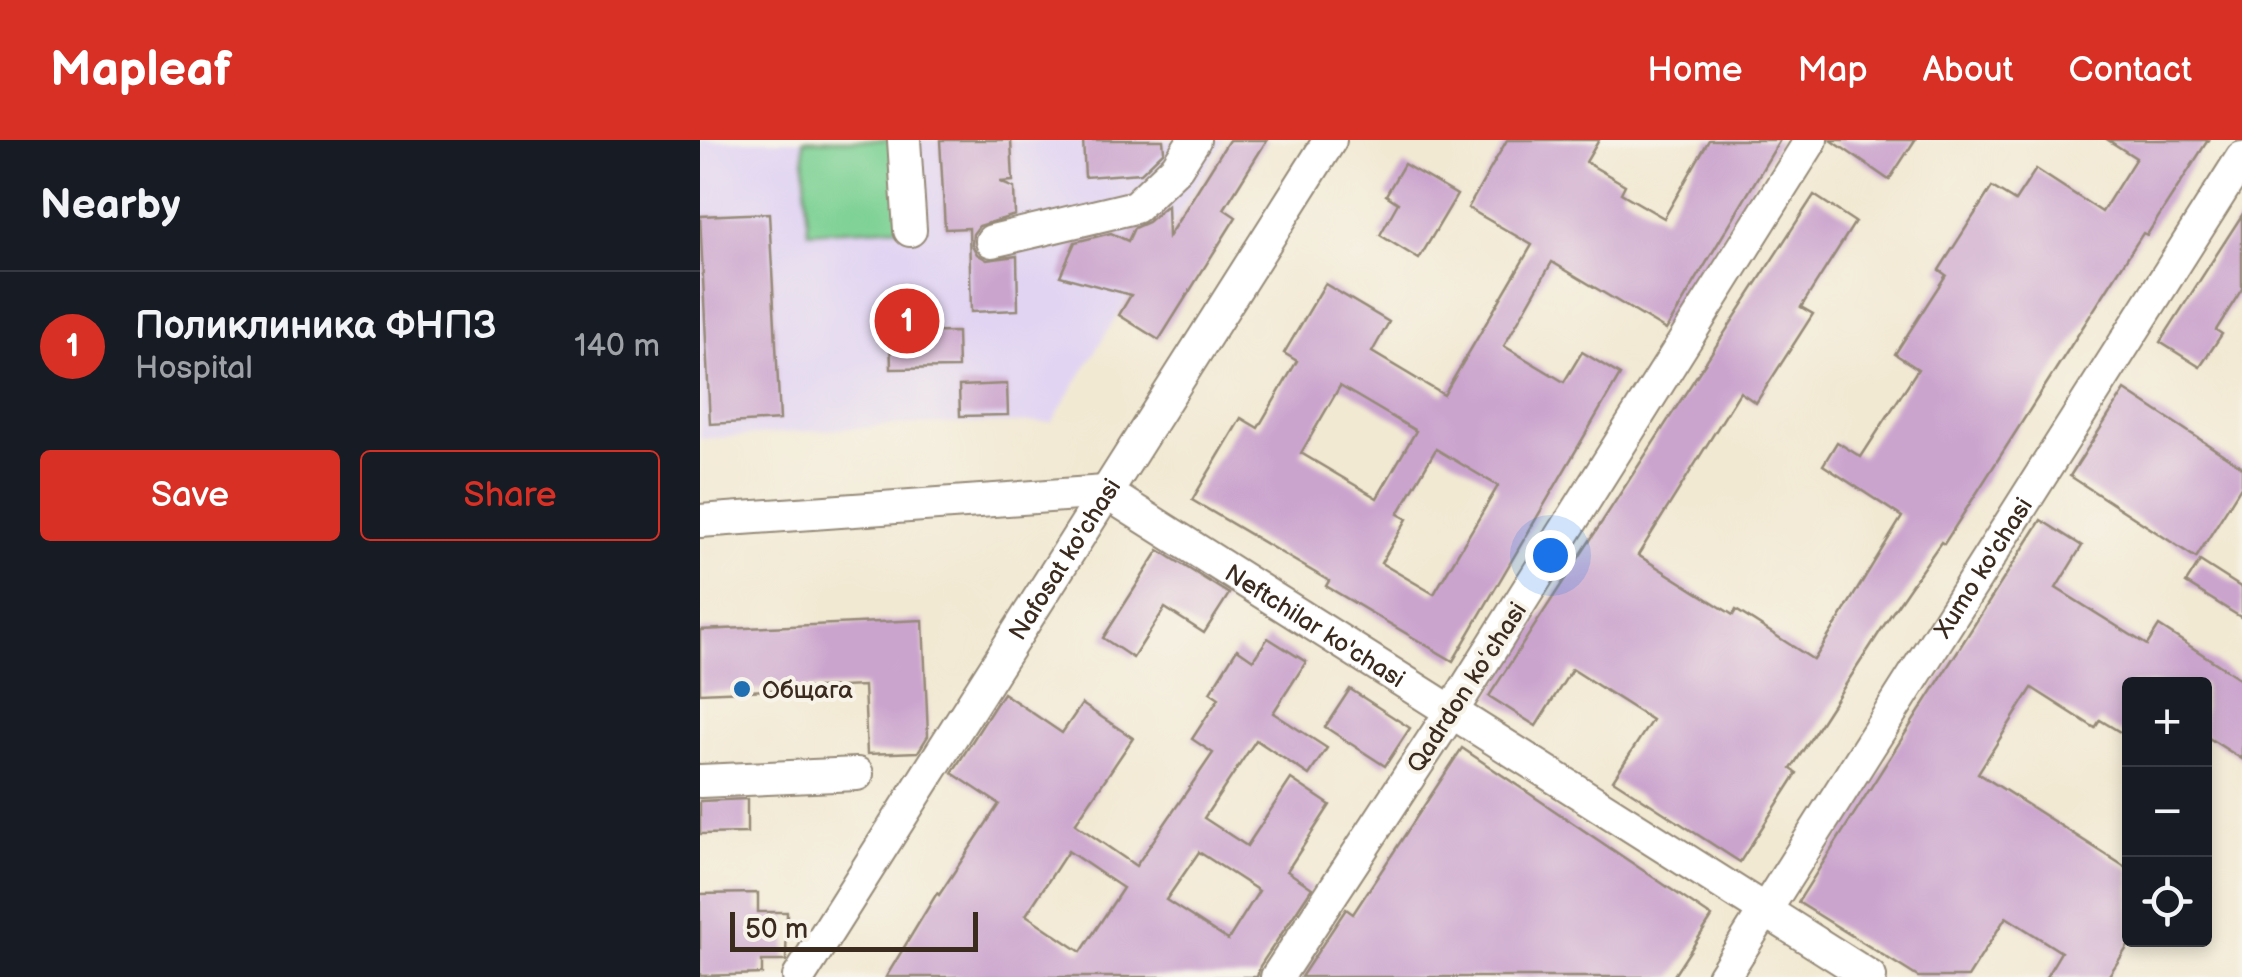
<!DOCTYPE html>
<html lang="en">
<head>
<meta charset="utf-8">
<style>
  body { margin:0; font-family:"Balsamiq Sans",sans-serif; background:#20242c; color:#f1f3f6 }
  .controls { position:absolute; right:30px; bottom:30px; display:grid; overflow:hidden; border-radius:10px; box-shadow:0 5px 15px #0003 }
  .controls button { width:90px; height:90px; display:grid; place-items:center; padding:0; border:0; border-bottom:2px solid #363941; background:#171b24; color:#f1f3f6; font:50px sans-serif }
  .scale { position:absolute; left:30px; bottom:25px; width:248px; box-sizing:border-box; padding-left:10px; border:5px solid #3b2a1e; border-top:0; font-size:28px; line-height:35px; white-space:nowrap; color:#3b2a1e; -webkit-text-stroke:8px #f7f3e8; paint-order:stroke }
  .you { position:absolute; left:850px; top:415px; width:35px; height:35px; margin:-25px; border:8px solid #fff; border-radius:50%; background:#1a73e8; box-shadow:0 0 0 15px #1a73e833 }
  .badge { display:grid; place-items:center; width:65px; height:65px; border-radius:50%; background:#d93025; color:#fff; font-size:32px; font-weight:700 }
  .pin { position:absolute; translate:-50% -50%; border:5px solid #fff; box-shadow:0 2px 10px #0006 }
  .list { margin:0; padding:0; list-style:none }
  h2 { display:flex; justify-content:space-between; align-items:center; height:130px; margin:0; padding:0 40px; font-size:42px }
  h2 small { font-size:32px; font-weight:400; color:#9ea1a6 }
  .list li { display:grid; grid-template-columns:65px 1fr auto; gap:30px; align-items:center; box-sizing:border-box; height:150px; padding:0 40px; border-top:2px solid #363941 }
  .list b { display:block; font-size:38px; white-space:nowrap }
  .list p { margin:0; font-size:32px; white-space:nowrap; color:#9ea1a6 }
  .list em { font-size:32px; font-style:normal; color:#9ea1a6 }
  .actions { display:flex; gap:20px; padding:30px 40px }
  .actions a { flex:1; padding:22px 0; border:2px solid #d93025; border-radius:10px; text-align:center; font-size:35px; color:#d93025 }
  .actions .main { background:#d93025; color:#fff }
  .icon { flex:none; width:55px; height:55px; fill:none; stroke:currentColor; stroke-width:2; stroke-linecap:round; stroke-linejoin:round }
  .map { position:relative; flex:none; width:1542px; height:837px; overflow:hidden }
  header { display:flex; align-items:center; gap:60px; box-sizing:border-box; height:140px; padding:0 50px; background:#d93025; color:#fff }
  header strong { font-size:48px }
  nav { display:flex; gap:55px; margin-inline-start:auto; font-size:35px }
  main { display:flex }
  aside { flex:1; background:#171b24 }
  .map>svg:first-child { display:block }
  .built { fill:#e1d4f3 }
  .green { fill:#7dd194; stroke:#5c7e59; stroke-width:2.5 }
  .building { fill:#cba4ce; fill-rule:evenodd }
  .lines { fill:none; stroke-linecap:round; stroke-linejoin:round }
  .minor-casing { stroke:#968a78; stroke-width:36 }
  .minor { stroke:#fff; stroke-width:32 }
  .poi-dot { fill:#1f6fb2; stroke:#f7f3e8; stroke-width:4 }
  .labels { text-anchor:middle; stroke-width:8; stroke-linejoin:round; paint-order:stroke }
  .street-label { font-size:25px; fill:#3b2a1e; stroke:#f7f3e8 }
  .poi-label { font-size:25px; fill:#3b2a1e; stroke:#f7f3e8; text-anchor:start }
</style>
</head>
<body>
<header>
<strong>Mapleaf</strong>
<nav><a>Home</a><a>Map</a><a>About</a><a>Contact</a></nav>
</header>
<main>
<aside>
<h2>Nearby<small></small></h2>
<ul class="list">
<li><span class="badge">1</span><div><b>Поликлиника ФНПЗ</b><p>Hospital</p></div><em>140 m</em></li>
</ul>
<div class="actions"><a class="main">Save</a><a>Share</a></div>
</aside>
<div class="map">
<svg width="1542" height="837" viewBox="0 0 1542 837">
  <rect width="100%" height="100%" fill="#f7f3e8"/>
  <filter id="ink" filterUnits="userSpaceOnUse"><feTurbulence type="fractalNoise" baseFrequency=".01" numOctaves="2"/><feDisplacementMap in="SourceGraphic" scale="20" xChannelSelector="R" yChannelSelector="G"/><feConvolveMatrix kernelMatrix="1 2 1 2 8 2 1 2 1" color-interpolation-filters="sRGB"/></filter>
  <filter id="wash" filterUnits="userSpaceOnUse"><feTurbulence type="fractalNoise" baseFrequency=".0048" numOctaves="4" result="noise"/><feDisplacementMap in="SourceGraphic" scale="40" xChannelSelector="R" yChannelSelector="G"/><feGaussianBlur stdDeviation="2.25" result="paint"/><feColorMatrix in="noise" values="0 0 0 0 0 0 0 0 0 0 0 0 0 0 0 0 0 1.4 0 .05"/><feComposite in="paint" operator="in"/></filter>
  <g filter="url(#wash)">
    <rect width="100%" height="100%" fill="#f2e9d3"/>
    <!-- built -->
    <path class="built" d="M0 0H524L352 282 200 285 0 299Z"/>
    <!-- green -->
    <path class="green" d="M103 0H196L201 87 108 92Z"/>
    <g id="blocks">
      <!-- building -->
      <g class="building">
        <path d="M240 0H311L313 41 300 42 314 48 315 75 279 86 273 94 272 105 277 114 287 120 317 116 318 170 271 172 269 88 245 89Z"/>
        <path d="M383 0H463L464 11 441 33 385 37Z"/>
        <path d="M529 0H567L524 69 536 77 459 200 419 175 431 155 360 136 375 102 411 93 428 101 434 88 448 82 467 65 468 97Z"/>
        <path d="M807 0H899L886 22 925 45 921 53 964 78 1009 0H1080L966 190 852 122 804 206 864 242 882 212 920 235 753 521 626 446 629 441 492 360 541 278 558 288 597 221 584 213 625 144 689 182 672 212 744 255 832 105 768 68ZM640 246 716 291 677 358 601 313ZM736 309 798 346 734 454 681 423 707 379 698 374Z"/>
        <path d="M1131 0H1215L1189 40Z"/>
        <path d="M1408 0H1508L1447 95 1443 93 1244 404 1241 402 1190 476 1091 629 1097 633 1040 722 913 640 952 580 872 529 836 586 789 556 1114 55 1155 82 1101 167 1113 174 1056 263 1040 252 938 415 1033 475 1036 470 1114 520 1202 377 1123 325 1137 302 1161 317 1218 229 1195 214 1246 135 1239 130 1292 47 1315 61 1336 29 1402 72 1436 18Z"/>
        <path d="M704 24 757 55 719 119 680 95 698 63 686 55Z"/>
        <path d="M69 73 80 280 10 284 0 76Z"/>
        <path d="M1542 75V149L1516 190 1522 194 1500 227 1460 202Z"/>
        <path d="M257 192 258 228 191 229 190 193Z"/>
        <path d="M307 244 308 275 260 276 259 246Z"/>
        <path d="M1425 250 1542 327V345L1496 418 1370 336Z"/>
        <path d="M1341 380 1382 406 1356 448 1447 505 1459 486 1542 540V619L1504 595V544H1430V598L1400 580 1395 588 1332 548 1278 633 1430 730V803L1408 837H1346L1361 812 1306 777 1268 837H1218L1098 762Z"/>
        <path d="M459 410 529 454 504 493 465 468 433 518 403 498Z"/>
        <path d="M1500 421 1542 448V478L1486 443Z"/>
        <path d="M223 480 228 596 218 612 167 614 164 546 0 553V490Z"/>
        <path d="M568 498 606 522 573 573 627 608 609 635 556 600 504 678 547 706 591 639 630 665 587 731 612 748 560 826 557 837H186L237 753 239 755 299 664 252 633 303 553 362 593 382 564 433 598 375 684 436 726 513 613 492 599 519 558 510 552 537 509 553 520ZM368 711 423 748 381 812 326 775ZM499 712 559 751 528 800 466 760Z"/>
        <path d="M650 549 710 588 685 626 625 587Z"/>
        <path d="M762 608 1012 777 973 837H601L646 769 653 774Z"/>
        <path d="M47 659V693L0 694V661Z"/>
        <path d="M58 753V772H87L86 821H62V834L0 836V754Z"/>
      </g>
    </g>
  </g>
  <g filter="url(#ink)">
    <use href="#blocks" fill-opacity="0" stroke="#968a78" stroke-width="2.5"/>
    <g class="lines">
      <!-- minor casing -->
      <g class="minor-casing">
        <g id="minor">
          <path d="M204 0 210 90"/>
          <path d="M292 101 435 67 477 27 494 0"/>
          <path id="s1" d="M0 381 405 352 1170 837"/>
          <path d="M0 641 157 634"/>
          <path id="s2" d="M99 837 630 0"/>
          <path d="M577 837 750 574 1111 0"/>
          <path id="s3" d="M1023 837 1542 18"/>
        </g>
      </g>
      <!-- minor -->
      <use href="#minor" class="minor"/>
    </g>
  </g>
  <!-- markers -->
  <circle class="poi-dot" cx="42" cy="549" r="10"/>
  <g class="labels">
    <!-- street labels -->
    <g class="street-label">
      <text dy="9" stroke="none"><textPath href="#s2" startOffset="495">Nafosat ko'chasi</textPath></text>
      <text dy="9" stroke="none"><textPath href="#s3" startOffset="485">Xumo ko'chasi</textPath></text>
      <text dy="9" stroke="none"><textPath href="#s1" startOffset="655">Neftchilar ko'chasi</textPath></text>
      <text transform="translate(766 547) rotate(-57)" y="9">Qadrdon koʻchasi</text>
    </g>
    <!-- poi labels -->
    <g class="poi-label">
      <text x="62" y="558">Общага</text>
    </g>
  </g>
</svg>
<div class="controls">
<button>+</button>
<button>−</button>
<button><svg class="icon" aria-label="locate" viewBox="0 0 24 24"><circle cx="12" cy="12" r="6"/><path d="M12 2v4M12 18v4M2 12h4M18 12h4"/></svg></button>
</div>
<div class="scale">50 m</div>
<div class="you"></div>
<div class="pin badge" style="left:207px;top:181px">1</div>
</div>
</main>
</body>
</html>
